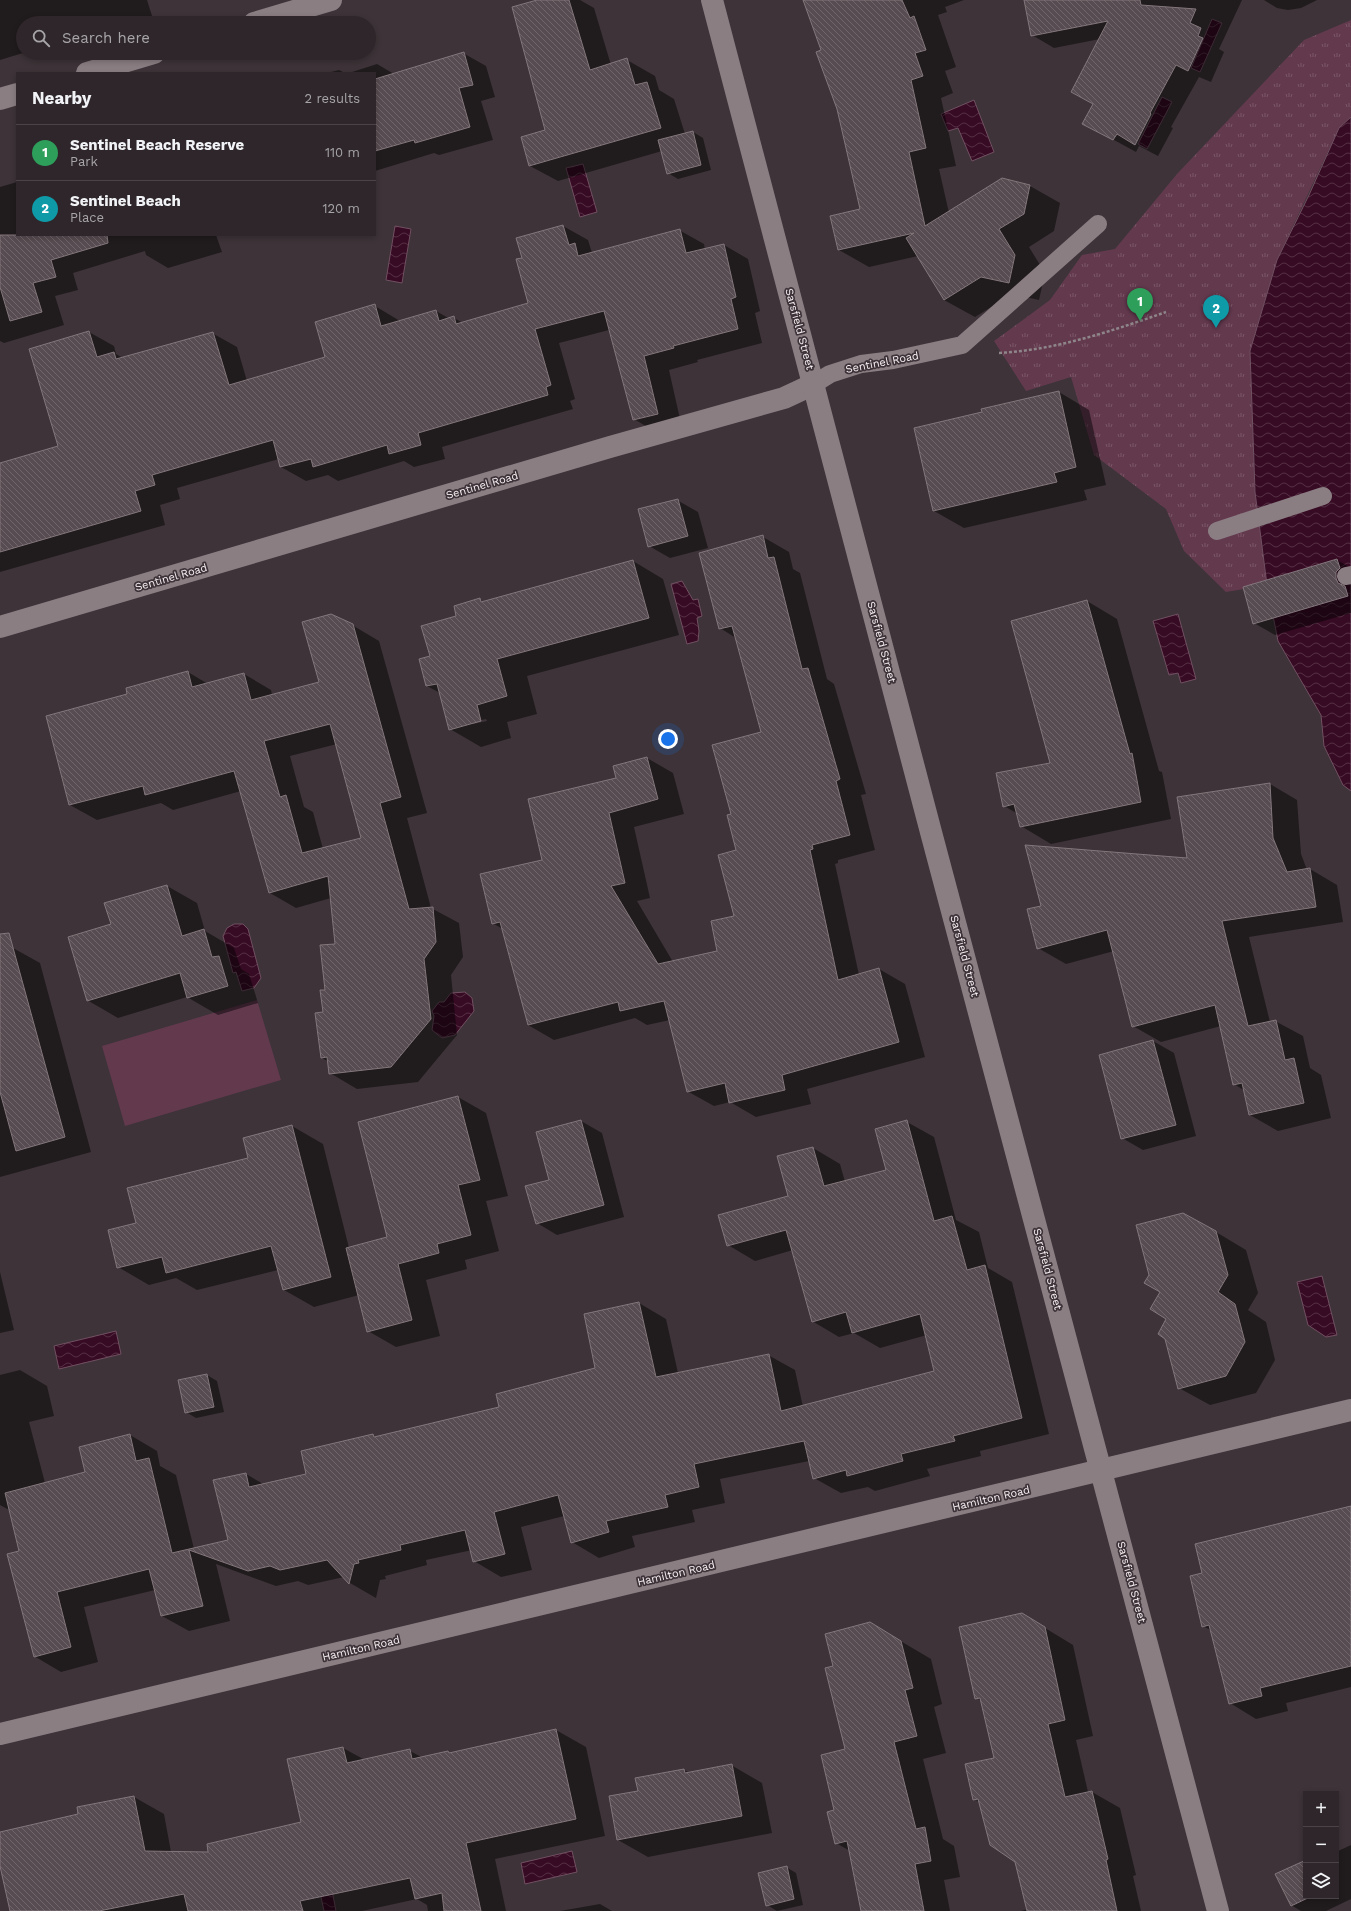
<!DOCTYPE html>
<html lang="en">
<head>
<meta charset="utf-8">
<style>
  body { margin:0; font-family:"Work Sans",sans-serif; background:#362e32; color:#f1f3f6 }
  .controls { position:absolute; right:12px; bottom:12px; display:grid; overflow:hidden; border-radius:0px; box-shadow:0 2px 6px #0003 }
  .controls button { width:36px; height:36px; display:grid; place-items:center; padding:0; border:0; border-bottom:1px solid #494347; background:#2e262a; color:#f1f3f6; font:20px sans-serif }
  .you { position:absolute; left:668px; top:739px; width:14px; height:14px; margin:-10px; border:3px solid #fff; border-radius:50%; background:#1a73e8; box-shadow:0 0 0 6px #1a73e833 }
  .badge { display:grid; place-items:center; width:26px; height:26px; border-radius:50%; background:#8abfa5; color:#fff; font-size:13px; font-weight:700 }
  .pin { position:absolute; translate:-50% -33px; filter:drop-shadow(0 1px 2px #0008) }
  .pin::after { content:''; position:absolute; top:21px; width:14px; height:12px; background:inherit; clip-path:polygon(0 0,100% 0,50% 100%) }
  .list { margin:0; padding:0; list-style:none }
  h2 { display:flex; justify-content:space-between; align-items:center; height:52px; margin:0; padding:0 16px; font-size:17px }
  h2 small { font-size:13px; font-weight:400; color:#a7a5a8 }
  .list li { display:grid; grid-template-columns:26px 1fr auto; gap:12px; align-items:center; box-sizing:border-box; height:56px; padding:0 16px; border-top:1px solid #494347 }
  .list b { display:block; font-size:15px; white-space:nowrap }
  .list p { margin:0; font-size:13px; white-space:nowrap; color:#a7a5a8 }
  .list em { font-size:13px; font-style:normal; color:#a7a5a8 }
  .icon { flex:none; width:22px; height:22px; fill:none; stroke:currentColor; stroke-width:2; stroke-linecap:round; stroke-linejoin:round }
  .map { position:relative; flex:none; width:1351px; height:1911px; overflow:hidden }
  .search { position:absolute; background:#2e262a; box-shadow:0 2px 6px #0003; left:16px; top:16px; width:360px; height:44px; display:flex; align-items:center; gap:10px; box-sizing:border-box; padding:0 14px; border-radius:22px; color:#a7a5a8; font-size:15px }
  .panel { position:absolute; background:#2e262a; box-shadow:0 2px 6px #0003; left:16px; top:72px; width:360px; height:164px; border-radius:0px }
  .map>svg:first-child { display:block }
  .grass { fill:url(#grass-tufts) }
  .garden { fill:#63394e }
  .water { fill:url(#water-waves); stroke:#715062 }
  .shadow { fill:#0007; fill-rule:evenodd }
  .building { fill:url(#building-back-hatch); stroke:#83777c; fill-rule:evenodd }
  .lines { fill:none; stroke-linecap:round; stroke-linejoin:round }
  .path { stroke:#8e8589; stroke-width:2.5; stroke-dasharray:3 2; stroke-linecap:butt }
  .service { stroke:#8a7e83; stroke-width:18 }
  .minor { stroke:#8a7e83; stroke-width:22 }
  .tertiary { stroke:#8a7e83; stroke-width:22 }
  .labels { text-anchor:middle; stroke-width:3.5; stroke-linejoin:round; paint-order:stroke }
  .street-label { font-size:11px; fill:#f7f0f3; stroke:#3d3338 }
</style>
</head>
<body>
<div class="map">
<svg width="1351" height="1911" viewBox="0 0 1351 1911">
  <defs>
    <pattern id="grass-tufts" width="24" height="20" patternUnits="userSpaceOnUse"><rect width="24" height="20" fill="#63394e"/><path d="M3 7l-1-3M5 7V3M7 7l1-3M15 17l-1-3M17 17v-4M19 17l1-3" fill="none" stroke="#7a5668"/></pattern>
    <pattern id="water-waves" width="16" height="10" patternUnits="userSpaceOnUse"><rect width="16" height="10" fill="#370b24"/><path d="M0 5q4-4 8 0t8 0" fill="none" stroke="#552f44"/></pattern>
    <pattern id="building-back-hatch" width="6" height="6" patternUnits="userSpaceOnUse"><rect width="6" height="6" fill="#574c51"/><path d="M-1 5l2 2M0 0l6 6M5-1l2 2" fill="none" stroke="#70666a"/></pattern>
  </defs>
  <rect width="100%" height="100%" fill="#3d3338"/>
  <!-- grass -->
  <path class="grass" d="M1351 20V117L1339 128 1277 260 1250 351 1255 492 1267 585 1226 592 1184 551 1166 509 1094 455 1071 377 1026 391 994 341 1050 300 1082 255 1115 249 1177 174 1304 40Z"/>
  <!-- garden -->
  <path class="garden" d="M257 1000 281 1080 125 1126 102 1046Z"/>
  <!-- water -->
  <g class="water">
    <path d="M1212 19 1222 23 1200 72 1191 68Z"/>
    <path d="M1162 97 1172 102 1147 149 1138 144Z"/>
    <path d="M974 100 994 152 972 161 958 128 948 131 941 114Z"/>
    <path d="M1351 117V791L1343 785 1324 746 1321 715 1278 641 1267 585 1255 492 1250 351 1277 260 1309 195 1339 128Z"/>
    <path d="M583 164 597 212 580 217 566 168Z"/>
    <path d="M395 226 411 229 402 283 386 280Z"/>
    <path d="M682 581 693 600 698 599 702 616 697 618 699 631 698 641 687 644 671 584Z"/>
    <path d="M1178 614 1196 679 1181 683 1178 673 1169 675 1153 621Z"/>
    <path d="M234 924H243L248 929 261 978 254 988 242 991 236 972 233 973 223 936 227 928Z"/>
    <path d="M465 992 472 998 474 1011 455 1035 442 1038 432 1030 434 1016 432 1011 439 1002H444L451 993Z"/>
    <path d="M1322 1276 1337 1335 1326 1337 1308 1325 1297 1282Z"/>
    <path d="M116 1331 121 1354 59 1369 54 1346Z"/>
    <path d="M572 1851 577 1872 525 1884 521 1863Z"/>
    <path d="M330 1880 336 1911H324L318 1883Z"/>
  </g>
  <!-- shadow -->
  <g class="shadow">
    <path d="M0 0H147L153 19 141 23H108L101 19 89 23H23V53L0 60Z"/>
    <path d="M540 0H580L594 8 611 65 627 60 655 76 659 90 674 99 685 134 693 132 703 138 711 170 678 179 668 173 662 151 558 181 530 166 547 131Z"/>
    <path d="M804 0H964L945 7 947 12 938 15 956 67 945 71 953 93 941 98 956 166 939 169 949 213 1030 186 1060 203 1054 231 1029 247 1045 273 1039 300 1012 294 975 317 944 300 918 256 869 267 839 250 861 210 838 109 822 51Z"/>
    <path d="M1025 0H1242L1219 49 1224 52 1211 82 1199 77 1171 127 1173 128 1158 156 1139 146 1136 152 1083 123 1094 104 1100 39 1054 48 1032 35Z"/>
    <path d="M1264 0H1317L1301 8 1288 10 1277 8Z"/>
    <path d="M463 53 486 66 495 97 481 101 493 140 439 155 434 153 375 171V73H349L377 64 394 74Z"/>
    <path d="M339 70 345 73H327Z"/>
    <path d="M17 182V235H216L222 252 168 268 146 255 145 251 73 273 78 290 55 296 64 325 4 343 0 341V187Z"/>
    <path d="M563 226 588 240 592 253 679 230 704 244 705 250 724 245 748 259 760 311 755 313 762 343 697 360 698 362 669 370 682 428 659 434 634 419 609 330 559 343 575 399 570 401 573 409 442 447 445 459 414 467 404 461 338 481 328 475 306 481 281 467 279 459 177 488 180 499 160 505 165 525 0 572V464L59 447 89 332 114 346 116 354 123 358 212 333 237 347 247 381 326 357 375 306 400 321 436 311 450 319 454 318 463 323 529 304 523 258Z"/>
    <path d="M1059 392 1089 410 1106 485 1084 490 1087 500 964 528 934 511 983 413Z"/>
    <path d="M677 500 698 512 708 548 670 558 649 546Z"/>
    <path d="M763 537 789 552 793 569 800 573 827 679 834 684 866 794 861 795 875 850 838 860V863L835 864 859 975 879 969 905 984 925 1057 807 1089 811 1104 756 1117 730 1102 714 1106 687 1091 670 1020 647 1025 635 1018 554 1040 528 1025 503 929 492 923 543 860 618 779 647 758 673 773 684 814 634 827 650 898 637 901 673 962 718 952 735 917 738 851 732 815 762 733 736 638 720 628Z"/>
    <path d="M1337 560 1351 568V613L1275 635 1254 623Z"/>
    <path d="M633 561 663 579 679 635 527 676 537 714 507 722 511 738 481 747 450 729 440 693 427 686 420 660 431 657 458 617 480 600 484 602ZM486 719 487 721 473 724V722Z"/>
    <path d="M1087 601 1117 619 1159 771 1162 772 1171 819 1051 844 1021 826 1018 814 1004 806 1051 764Z"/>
    <path d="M352 625 379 641 427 813 407 818 431 908 459 923 463 957 451 975 457 1035 418 1082 357 1089 330 1073 329 1062 322 1058 326 991 336 944 331 898 296 908 270 893 241 791 173 810 161 803 97 820 70 805 128 695 188 672 208 684 244 674 271 690 272 695 320 683ZM337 744 362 838 323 849 313 812 304 807 290 756Z"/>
    <path d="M1270 784 1297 800 1301 854 1307 870 1310 869 1337 885 1343 922 1249 937 1270 1022 1275 1021 1303 1036 1310 1068 1321 1075 1331 1118 1278 1131 1250 1115 1245 1091 1234 1084 1221 1026 1161 1042 1133 1026 1114 951 1066 964 1038 948 1042 906 1188 859Z"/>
    <path d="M167 886 197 903 205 931 234 948 241 969 249 974 258 1003 218 1015 187 997 118 1018 87 1000 112 925Z"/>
    <path d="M13 948 40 963 91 1152 0 1177V951Z"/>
    <path d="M1153 1041 1174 1053 1196 1136 1143 1150 1122 1138Z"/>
    <path d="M458 1097 486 1113 508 1196 486 1201 499 1251 465 1260 467 1269 426 1280 440 1336 396 1347 368 1331 359 1295 314 1307 284 1290 278 1270 197 1290 176 1278 149 1285 118 1267 137 1224 250 1159 292 1126 323 1144 349 1248 389 1238Z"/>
    <path d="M581 1121 602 1133 624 1217 557 1235 537 1223Z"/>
    <path d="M907 1122 934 1137 956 1220 979 1232 988 1268 1012 1282 1049 1434 980 1451 981 1456 927 1469 930 1476 875 1491 868 1487 841 1493 814 1478 809 1461 720 1479 725 1503 692 1510 695 1522 632 1536 635 1547 599 1558 572 1542 564 1516 521 1527 532 1570 501 1577 474 1561 472 1550 426 1560 427 1565 385 1576 386 1579 380 1580 376 1598 350 1583 344 1577 308 1585 298 1581 276 1586 216 1564 230 1621 189 1631 162 1616 155 1590 84 1607 98 1662 61 1672 34 1656 21 1552 11 1511 0 1505V1375L20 1370 47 1386 54 1416 29 1422 45 1483 86 1472 130 1435 157 1451 160 1466 176 1475 194 1549 229 1541 246 1474 265 1485 307 1475 373 1435 376 1437 500 1408 596 1369 639 1303 666 1319 678 1373 768 1355 795 1370 803 1407 936 1372 927 1335 880 1348 854 1333 839 1337 812 1321 793 1250 755 1261 728 1245 789 1197 778 1157 813 1148 840 1164 845 1182 887 1171Z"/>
    <path d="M1216 1232 1246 1250 1258 1293 1248 1310 1266 1322 1275 1360 1256 1393 1210 1405 1179 1388Z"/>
    <path d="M0 1272 14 1330 0 1333Z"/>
    <path d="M207 1375 217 1381 224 1412 196 1418 186 1412Z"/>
    <path d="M1351 1507V1687L1286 1703 1288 1711 1256 1719 1230 1703 1212 1631 1203 1626V1573Z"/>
    <path d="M1022 1614 1073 1645 1093 1736 1076 1740 1088 1792H1092L1120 1808 1136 1875 1133 1876 1141 1911H1021L1028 1909 1016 1861 979 1802 974 1799 995 1759 982 1701 976 1698Z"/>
    <path d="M870 1623 931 1659 942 1704 934 1707 946 1753 923 1759 943 1839 954 1846 960 1877 944 1880 950 1911H863L850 1851 836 1843 835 1811 847 1749 834 1666Z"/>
    <path d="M556 1730 586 1747 605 1836 495 1859 506 1911H428L427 1905 417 1899 362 1911H11L0 1862V1833L79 1815 78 1808 134 1797 164 1814 171 1852 209 1853 302 1823 343 1748 365 1760 410 1751 423 1758 448 1752 451 1754Z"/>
    <path d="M731 1765 762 1783 772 1833 648 1857 618 1840 639 1792 684 1770 690 1773Z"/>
    <path d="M1351 1845V1899L1326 1911H1301L1291 1905 1306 1861V1896H1336V1852Z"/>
    <path d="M786 1867 796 1873 803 1905 777 1911 767 1905Z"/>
    <path d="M600 1904 612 1911H560Z"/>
  </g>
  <!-- building -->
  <g class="building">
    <path d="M537 0H569L590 70 627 58 635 85 647 82 661 128 529 166 521 137 545 130 512 7Z"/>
    <path d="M803 0H902L910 18 914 16 926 50 915 53 923 76 911 80 926 148 909 152 925 226 1002 178 1030 185 1024 214 999 229 1015 255 1009 283 981 277 944 300 906 238 914 233 838 250 830 216 860 209 837 109 816 52 821 50Z"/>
    <path d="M1024 0H1140L1141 5 1196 9 1190 23 1201 28 1198 36 1203 38 1188 71 1176 65 1150 113 1151 114 1135 145 1117 134 1113 140 1082 124 1093 104 1071 92 1108 21 1031 36Z"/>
    <path d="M464 52 473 85 459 88 470 127 415 143 414 140 375 151V79Z"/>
    <path d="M693 131 701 165 667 174 658 140Z"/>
    <path d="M563 225 569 245 575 243 578 256 680 229 686 253 724 244 736 297 731 299 738 329 673 346 674 348 644 356 658 414 633 420 604 311 535 329 551 385 546 387 548 395 418 433 421 445 389 454 387 445 313 467 311 459 280 467 273 440 152 475 155 485 135 491 141 511 0 552V463L58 446 29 349 89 331 97 357 114 352 116 359 213 332 229 385 325 357 315 322 375 304 381 326 436 310 439 321 454 316 456 324 528 303 516 259 522 258 516 238Z"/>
    <path d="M0 235H107L108 243 51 260 56 277 33 283 42 312 10 321 0 287Z"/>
    <path d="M1059 391 1076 467 1054 473 1057 482 933 511 914 428 982 412 981 409Z"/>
    <path d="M678 499 688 536 648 547 638 509Z"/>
    <path d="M763 535 768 558 774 557 802 669 808 668 840 779 836 781 850 835 812 845 813 849 810 850 838 980 879 968 899 1042 782 1075 785 1090 729 1103 725 1083 687 1092 664 1001 620 1011 618 1002 528 1025 500 922 492 924 480 874 542 860 528 799 616 778 613 766 647 757 658 799 609 813 625 883 611 886 658 964 717 951 711 921 734 916 718 855 736 850 727 815 731 814 712 745 761 732 732 626 719 629 699 553Z"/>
    <path d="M1337 559 1340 568 1336 572V578L1338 583 1345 586 1348 596 1253 624 1243 587Z"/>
    <path d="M633 560 649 618 497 659 507 696 477 705 481 721 449 730 437 684 426 686 419 659 430 656 421 626 456 616 454 606 480 598 481 602Z"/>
    <path d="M1087 600 1130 754 1132 753 1141 802 1020 827 1014 804 1003 807 996 773 1050 763 1011 621Z"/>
    <path d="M331 614 353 624 401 797 380 803 409 909 433 907 436 942 424 959 431 1019 391 1067 329 1074 327 1057 321 1058 315 1013 323 1012 320 990H325L320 945 335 944 328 876 269 893 234 771 145 795 143 786 69 805 46 716 127 694 126 688 188 671 192 687 244 673 251 700 319 682 302 622ZM330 724 361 838 302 853 286 795 280 797 264 741Z"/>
    <path d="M1270 783 1273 838 1287 872 1310 868 1316 907 1222 921 1248 1026 1276 1020 1285 1060 1294 1058 1304 1103 1249 1115 1242 1083 1233 1085 1215 1005 1132 1027 1107 930 1037 949 1027 909 1041 906 1025 845 1187 858 1177 797Z"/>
    <path d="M167 885 182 936 204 929 212 957 219 956 228 986 187 998 180 973 87 1001 68 937 111 924 104 903Z"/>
    <path d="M9 933 65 1137 16 1151 0 1092V934Z"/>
    <path d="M1153 1040 1176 1125 1121 1139 1099 1055Z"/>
    <path d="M458 1096 480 1180 458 1185 471 1235 437 1244 439 1253 398 1264 412 1320 367 1332 346 1248 387 1237 358 1122Z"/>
    <path d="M581 1120 604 1205 536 1224 525 1186 549 1180 536 1132Z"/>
    <path d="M907 1120 934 1221 952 1216 967 1270 985 1265 1022 1418 953 1436 955 1441 901 1454 903 1461 847 1476 846 1470 813 1479 804 1441 694 1464 699 1487 665 1495 668 1507 606 1521 609 1532 571 1543 558 1495 494 1512 505 1554 473 1562 465 1530 400 1545 401 1550 358 1560 359 1563 354 1564 349 1584 327 1560 280 1570 270 1566 248 1571 189 1550 203 1606 161 1616 149 1569 57 1592 71 1647 34 1657 7 1554 19 1551 5 1493 85 1472 79 1447 130 1434 136 1461 149 1458 172 1553 228 1540 213 1480 246 1473 249 1487 306 1474 301 1451 373 1434 374 1437 499 1407 496 1394 595 1368 584 1314 639 1302 656 1377 769 1354 781 1411 934 1371 920 1314 852 1333 846 1312 812 1322 786 1230 727 1246 718 1215 788 1196 777 1156 813 1147 824 1186 886 1170 875 1129Z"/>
    <path d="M292 1125 331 1277 283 1290 271 1246 166 1273 162 1257 117 1268 108 1230 136 1223 127 1188 248 1158 243 1138Z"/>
    <path d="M1183 1213 1216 1231 1228 1275 1218 1292 1235 1304 1245 1342 1226 1376 1178 1389 1165 1339 1158 1334 1166 1319 1150 1309 1160 1292 1144 1283 1149 1275 1136 1225Z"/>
    <path d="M207 1374 214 1407 185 1413 178 1380Z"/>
    <path d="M1351 1506V1666L1260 1688 1262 1696 1229 1704 1209 1625 1202 1627 1190 1576 1202 1573 1195 1544Z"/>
    <path d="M1022 1613 1045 1627 1065 1720 1048 1724 1065 1797 1092 1791 1108 1859 1106 1860 1117 1911H1027L1015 1862 990 1845 978 1799 973 1800 965 1764 994 1758 980 1698 975 1699 959 1627Z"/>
    <path d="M870 1622 901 1641 913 1688 905 1690 917 1736 894 1742 916 1829 925 1827 931 1861 915 1864 924 1911H861L847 1841 835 1844 827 1812 834 1810 821 1755 845 1749 825 1668 833 1666 825 1634Z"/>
    <path d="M556 1729 576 1819 466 1843 481 1911H444L442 1893 415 1899 410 1878 300 1901 303 1911H188L184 1894 99 1911H10L0 1866V1832L78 1814 77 1807 134 1796 145 1851 208 1852 207 1844 301 1822 287 1759 343 1747 347 1763 410 1749 412 1759 448 1751 449 1753Z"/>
    <path d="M732 1764 742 1816 617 1840 609 1796 638 1791 635 1778 684 1769 685 1773Z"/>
    <path d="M1306 1860V1896H1312L1291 1906 1275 1874Z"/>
    <path d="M787 1866 794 1899 766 1906 758 1873Z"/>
  </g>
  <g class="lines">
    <!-- path -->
    <path class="path" d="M999 353C1056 350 1112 331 1166 312"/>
    <!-- service -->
    <g class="service">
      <path d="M814 384 830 374 861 364 893 360 962 345 1098 224"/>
      <path d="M1217 531 1323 496"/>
      <path d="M1346 576 1351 575"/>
    </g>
    <!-- minor -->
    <g class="minor">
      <path d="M254 23 331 0"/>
      <path d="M87 73 154 53"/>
      <path d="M0 99 17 94"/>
      <path d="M0 627 610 447 784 398 814 384"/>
      <path d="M0 1734 1351 1410"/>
    </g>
    <!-- tertiary -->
    <path class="tertiary" d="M712 0C786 278 858 557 932 836 1028 1194 1124 1552 1218 1911"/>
  </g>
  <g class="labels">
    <!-- street labels -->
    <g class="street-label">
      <text transform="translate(800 329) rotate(75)" y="4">Sarsfield Street</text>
      <text transform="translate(882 362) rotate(-11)" y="4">Sentinel Road</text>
      <text transform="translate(482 485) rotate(-16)" y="4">Sentinel Road</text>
      <text transform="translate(171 577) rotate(-16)" y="4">Sentinel Road</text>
      <text transform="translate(882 642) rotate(75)" y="4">Sarsfield Street</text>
      <text transform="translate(965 956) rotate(75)" y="4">Sarsfield Street</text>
      <text transform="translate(1048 1269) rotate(75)" y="4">Sarsfield Street</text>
      <text transform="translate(991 1498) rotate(-13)" y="4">Hamilton Road</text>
      <text transform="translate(676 1573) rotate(-13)" y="4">Hamilton Road</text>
      <text transform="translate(1132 1582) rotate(75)" y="4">Sarsfield Street</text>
      <text transform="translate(361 1648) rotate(-13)" y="4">Hamilton Road</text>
    </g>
  </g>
</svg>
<div class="controls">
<button>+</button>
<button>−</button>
<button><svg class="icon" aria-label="layers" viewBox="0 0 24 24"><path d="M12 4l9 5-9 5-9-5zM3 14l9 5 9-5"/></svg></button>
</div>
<div class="you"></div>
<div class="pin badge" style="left:1140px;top:321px;background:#2e9e5b">1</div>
<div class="pin badge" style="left:1216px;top:328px;background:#0f9aa8">2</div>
<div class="search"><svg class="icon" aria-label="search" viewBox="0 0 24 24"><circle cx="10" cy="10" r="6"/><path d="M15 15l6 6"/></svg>Search here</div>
<section class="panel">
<h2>Nearby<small>2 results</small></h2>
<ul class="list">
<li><span class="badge" style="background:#2e9e5b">1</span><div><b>Sentinel Beach Reserve</b><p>Park</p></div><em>110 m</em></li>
<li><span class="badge" style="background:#0f9aa8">2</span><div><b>Sentinel Beach</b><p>Place</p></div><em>120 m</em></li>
</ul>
</section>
</div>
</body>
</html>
